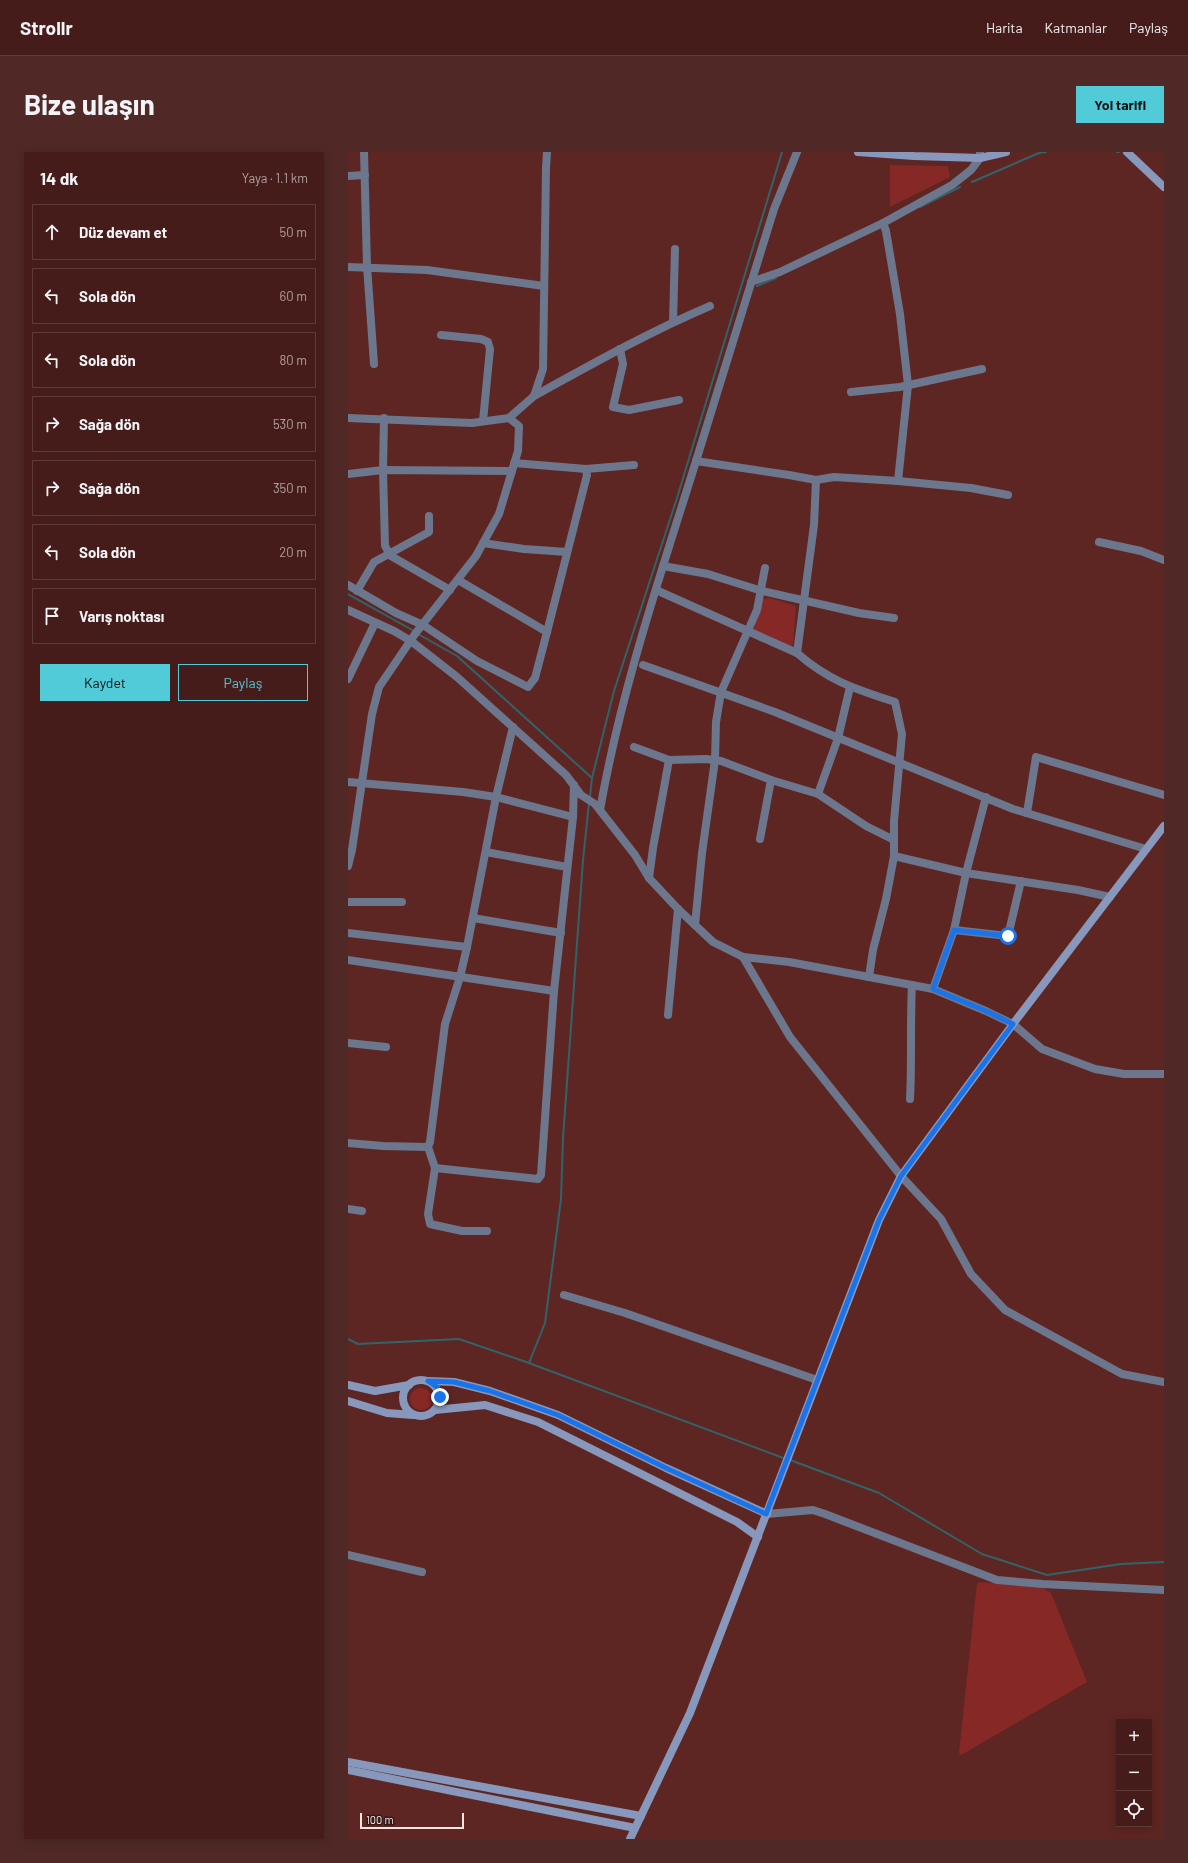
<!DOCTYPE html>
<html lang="tr">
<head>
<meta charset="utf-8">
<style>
  body { margin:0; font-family:Barlow,sans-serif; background:#502927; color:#f1f3f6 }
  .controls { position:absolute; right:12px; bottom:12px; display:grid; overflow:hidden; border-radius:0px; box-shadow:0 2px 10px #0003 }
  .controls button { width:36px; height:36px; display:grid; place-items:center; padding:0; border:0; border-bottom:1px solid #5e3a39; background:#461c1a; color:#f1f3f6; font:20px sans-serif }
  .scale { position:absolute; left:12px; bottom:10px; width:104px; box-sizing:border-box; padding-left:4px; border:2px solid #fbe5e2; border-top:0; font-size:11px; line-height:14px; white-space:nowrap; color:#fbe5e2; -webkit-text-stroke:3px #331917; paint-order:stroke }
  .stop { position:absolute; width:12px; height:12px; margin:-9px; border:3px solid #1a73e8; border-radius:50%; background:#fff }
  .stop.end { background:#1a73e8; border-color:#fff; box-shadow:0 1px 4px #0008 }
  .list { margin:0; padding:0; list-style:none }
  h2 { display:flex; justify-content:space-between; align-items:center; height:52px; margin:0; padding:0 16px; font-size:17px }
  h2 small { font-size:13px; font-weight:400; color:#b0a1a2 }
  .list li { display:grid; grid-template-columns:26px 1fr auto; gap:12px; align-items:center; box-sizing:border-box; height:56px; margin:0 8px 8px; padding:0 8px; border:1px solid #5e3a39; border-radius:0px }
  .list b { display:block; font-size:15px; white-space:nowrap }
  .list em { font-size:13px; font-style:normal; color:#b0a1a2 }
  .actions { display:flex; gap:8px; padding:12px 16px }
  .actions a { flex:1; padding:9px 0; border:1px solid #52cbd9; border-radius:0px; text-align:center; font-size:14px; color:#52cbd9 }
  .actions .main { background:#52cbd9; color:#111 }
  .icon { flex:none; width:22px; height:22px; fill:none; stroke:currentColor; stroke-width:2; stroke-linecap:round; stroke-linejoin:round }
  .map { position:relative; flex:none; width:816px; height:1687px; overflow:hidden; border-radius:0px }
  header { display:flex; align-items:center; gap:24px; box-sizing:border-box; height:56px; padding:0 20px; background:#461c1a; border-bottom:1px solid #5e3a39 }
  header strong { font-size:19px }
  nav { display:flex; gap:22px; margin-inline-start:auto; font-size:14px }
  .intro { display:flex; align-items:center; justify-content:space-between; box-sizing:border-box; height:96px; padding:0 24px }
  h1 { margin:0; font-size:28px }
  .button { padding:10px 18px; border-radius:0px; background:#52cbd9; color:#111; font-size:14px; font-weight:700 }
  main { display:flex; gap:24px; padding:0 24px }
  aside { flex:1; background:#461c1a; border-radius:0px; box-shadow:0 2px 10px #0003 }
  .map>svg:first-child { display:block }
  .green { fill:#852826 }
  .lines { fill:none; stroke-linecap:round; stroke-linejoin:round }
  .stream { stroke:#31646a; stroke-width:2 }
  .street { stroke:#6c768d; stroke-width:8 }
  .secondary { stroke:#8798bc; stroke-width:8 }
  .route { stroke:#1a73e8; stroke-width:5 }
</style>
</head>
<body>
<header>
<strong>Strollr</strong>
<nav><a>Harita</a><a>Katmanlar</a><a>Paylaş</a></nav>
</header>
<div class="intro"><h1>Bize ulaşın</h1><a class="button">Yol tarifi</a></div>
<main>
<aside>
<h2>14 dk<small>Yaya · 1.1 km</small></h2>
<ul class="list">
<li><svg class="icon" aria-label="ahead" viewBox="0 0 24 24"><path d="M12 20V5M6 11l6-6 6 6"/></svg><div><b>Düz devam et</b></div><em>50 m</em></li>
<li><svg class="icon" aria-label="left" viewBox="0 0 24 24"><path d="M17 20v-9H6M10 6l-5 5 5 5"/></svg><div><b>Sola dön</b></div><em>60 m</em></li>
<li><svg class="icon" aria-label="left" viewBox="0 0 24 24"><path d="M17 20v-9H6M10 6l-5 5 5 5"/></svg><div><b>Sola dön</b></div><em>80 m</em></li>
<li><svg class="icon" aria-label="right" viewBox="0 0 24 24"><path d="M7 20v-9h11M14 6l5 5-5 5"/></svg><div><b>Sağa dön</b></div><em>530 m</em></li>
<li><svg class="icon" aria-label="right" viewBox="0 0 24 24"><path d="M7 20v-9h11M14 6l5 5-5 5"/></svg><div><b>Sağa dön</b></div><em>350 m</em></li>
<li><svg class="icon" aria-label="left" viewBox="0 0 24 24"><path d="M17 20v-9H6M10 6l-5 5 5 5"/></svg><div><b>Sola dön</b></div><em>20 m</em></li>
<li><svg class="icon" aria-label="arrive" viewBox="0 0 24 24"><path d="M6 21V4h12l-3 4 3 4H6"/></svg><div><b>Varış noktası</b></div></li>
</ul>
<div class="actions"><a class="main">Kaydet</a><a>Paylaş</a></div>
</aside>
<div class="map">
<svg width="816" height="1687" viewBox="0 0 816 1687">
  <rect width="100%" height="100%" fill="#5e2622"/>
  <!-- green -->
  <g class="green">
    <path d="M542 13 600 14 602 25 542 55Z"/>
    <path d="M422 446 448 454 445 493 440 494 405 479 414 447Z"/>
    <circle cx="73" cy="1247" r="11"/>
    <path d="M633 1430 693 1435 703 1441 739 1530 613 1603 611 1601 629 1431Z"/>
  </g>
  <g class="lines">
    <!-- stream -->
    <g class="stream">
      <path d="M769 0H771"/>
      <path d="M624 30 691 1 698 0"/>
      <path d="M572 55 612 35"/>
      <path d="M409 134 428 126"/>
      <path d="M0 442 66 479"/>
      <path d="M70 482 109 504 244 626"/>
      <path d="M242 645 244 626 266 539 329 346 434 0"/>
      <path d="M0 1187 10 1192 111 1187 181 1211 438 1307"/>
      <path d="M181 1211 197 1171 213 1047 215 986 235 708 241 651"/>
      <path d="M442 1308 531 1341 634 1402 699 1423 773 1412 816 1410"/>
    </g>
    <!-- street -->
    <g class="street">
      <path d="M16 0 19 114 26 212"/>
      <path d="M0 24 17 23"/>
      <path d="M535 71 538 79 552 162 560 233 550 329"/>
      <path d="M0 115 79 118 196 134"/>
      <path d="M403 130 432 120 535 71 604 33 623 18 632 6V0"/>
      <path d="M325 170 327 97"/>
      <path d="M93 183 133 187 140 190 142 197 135 269"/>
      <path d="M272 197 275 212 265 255 281 258 331 248"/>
      <path d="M503 240 552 235 634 217"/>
      <path d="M186 244C244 212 301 180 362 154"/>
      <path d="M0 266 124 271 161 266 186 244 195 217 198 16 199 0"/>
      <path d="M36 266 35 318 37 394 43 404 102 438"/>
      <path d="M348 309 441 323 468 328 486 325 550 329 623 336 660 343"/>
      <path d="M166 311 238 317 286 313"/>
      <path d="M0 322 35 318 164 319"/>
      <path d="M751 390 793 399 816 408"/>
      <path d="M135 391 176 397 219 400"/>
      <path d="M315 414 360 422 414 439 511 461 546 466"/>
      <path d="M110 428 199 480"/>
      <path d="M0 433 48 461 75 473 129 509 180 535 187 526 199 480 239 323 238 317"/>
      <path d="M308 438 449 501C481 529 507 537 547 550L554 582 546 669V704L538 747 525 798 521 825"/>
      <path d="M9 439 26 410 81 380V364"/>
      <path d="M0 458 46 479 63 489 109 525 218 623 233 643 247 652 287 703 301 726 330 757 365 790 395 805 441 810 585 837 638 859 665 872 694 897 747 917 776 922H816"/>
      <path d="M449 501 466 373 468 328"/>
      <path d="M295 513 427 560 665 657 798 697"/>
      <path d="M0 527 27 471"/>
      <path d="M286 595 321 608 358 607 373 609 423 628 470 642 518 674 546 688"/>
      <path d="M0 630 115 640 148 645 225 665"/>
      <path d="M470 642 490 586 502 535"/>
      <path d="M252 658C272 544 309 433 344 322 372 234 398 145 426 57L449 0"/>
      <path d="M679 661 688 605 816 643"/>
      <path d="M412 687 423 628"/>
      <path d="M138 700 219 715"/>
      <path d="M546 704 618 721 730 738 762 745"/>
      <path d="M0 714 4 698 24 562 31 535 67 482 128 404 151 362 170 299 171 274 161 266"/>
      <path d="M301 726 305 696 321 608"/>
      <path d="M0 750H54"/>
      <path d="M125 766 213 781"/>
      <path d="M347 773 354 701 367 608 368 570 373 540 409 458 417 416"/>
      <path d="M606 778 660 784 673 729"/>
      <path d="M0 781 119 795"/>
      <path d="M395 805 442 885 553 1024 593 1067 623 1122 657 1158 774 1222 816 1230"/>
      <path d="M0 808 206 839 193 1023 190 1027 87 1016"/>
      <path d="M585 837 606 778 618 721 638 645"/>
      <path d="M206 839 225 665 226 633"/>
      <path d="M320 863 330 757"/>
      <path d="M0 891 38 895"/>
      <path d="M562 947C564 909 562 871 564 833"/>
      <path d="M0 991 35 994 80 995"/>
      <path d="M0 1057 14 1059"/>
      <path d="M139 1079H114L82 1072 80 1062 87 1016 80 995 82 990 97 872 112 825 119 795 148 645 165 575"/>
      <path d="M216 1143 277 1161 469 1228"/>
      <path d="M419 1362 465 1358 477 1362 649 1428 695 1432 816 1438"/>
      <path d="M0 1403 74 1420"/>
    </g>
    <!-- secondary -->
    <g class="secondary">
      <path d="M510 0 566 4 632 6 658 0"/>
      <path d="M779 0 816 35"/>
      <circle cx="73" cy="1246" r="18"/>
      <path d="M80 1229 106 1230 142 1239 210 1263 318 1316 419 1362"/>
      <path d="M0 1233 27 1239 61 1233"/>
      <path d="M0 1249 39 1261 65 1263"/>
      <path d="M87 1258 137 1253 190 1270 389 1370 410 1385"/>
      <path d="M0 1610 293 1664"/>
      <path d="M0 1618 287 1676"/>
      <path d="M282 1687 342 1561 531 1068 553 1024 665 872 816 674"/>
    </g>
  </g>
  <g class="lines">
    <!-- route -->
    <path class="route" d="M92 1245 89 1235 80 1229 106 1230 142 1239 210 1263 318 1316 418 1362 531 1068 553 1024 665 872 638 859 585 837 606 778 660 784"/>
  </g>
</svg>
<div class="controls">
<button>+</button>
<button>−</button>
<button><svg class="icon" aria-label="locate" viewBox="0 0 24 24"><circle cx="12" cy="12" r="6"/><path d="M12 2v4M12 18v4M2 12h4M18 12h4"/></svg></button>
</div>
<div class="scale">100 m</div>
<div class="stop" style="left:660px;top:784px"></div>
<div class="stop end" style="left:92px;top:1245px"></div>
</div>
</main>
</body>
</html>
